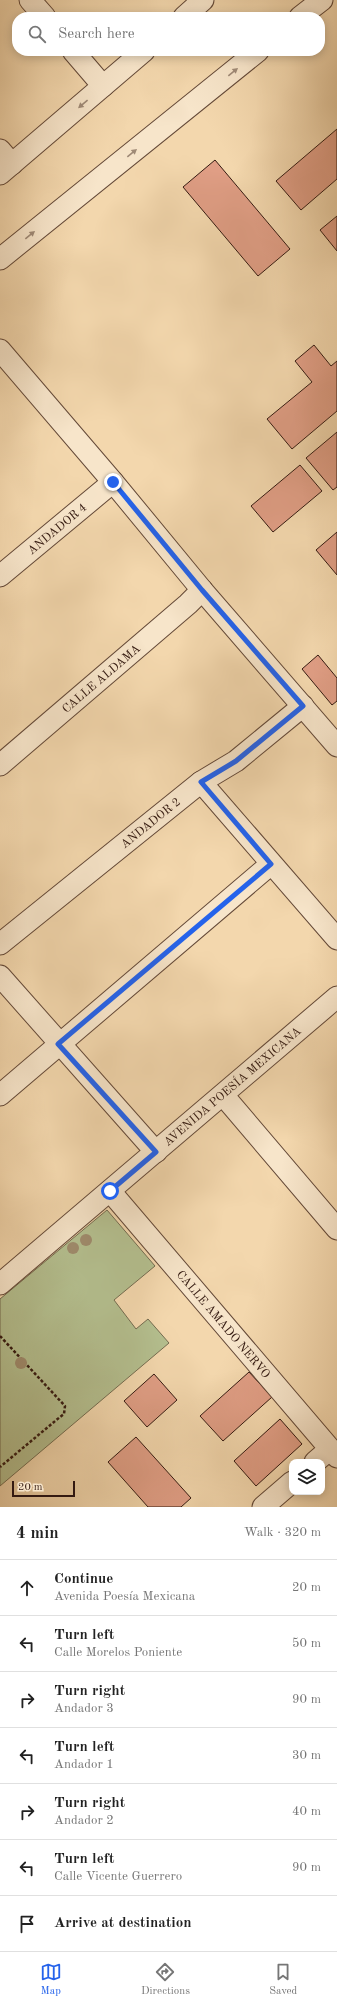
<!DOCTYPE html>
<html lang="en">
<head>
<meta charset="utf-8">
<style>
  body { margin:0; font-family:"Old Standard TT",serif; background:#f6f6f6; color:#222 }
  .controls { position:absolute; right:12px; bottom:12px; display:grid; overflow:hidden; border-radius:8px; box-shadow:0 2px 10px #0003 }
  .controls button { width:36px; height:36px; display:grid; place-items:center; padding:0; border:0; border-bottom:1px solid #e0e0e0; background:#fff; color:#222; font:20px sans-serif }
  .scale { position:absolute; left:12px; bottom:10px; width:63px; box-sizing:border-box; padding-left:4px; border:2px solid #341a11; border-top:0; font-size:11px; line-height:14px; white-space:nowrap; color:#341a11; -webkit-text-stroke:3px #f7e5ca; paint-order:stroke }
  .stop { position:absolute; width:12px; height:12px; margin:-9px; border:3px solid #2563eb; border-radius:50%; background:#fff }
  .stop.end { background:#2563eb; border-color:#fff; box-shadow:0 1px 4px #0008 }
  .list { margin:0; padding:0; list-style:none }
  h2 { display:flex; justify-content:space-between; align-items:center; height:52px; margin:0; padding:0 16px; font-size:17px }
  h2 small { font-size:13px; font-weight:400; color:#767676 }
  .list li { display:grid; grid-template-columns:26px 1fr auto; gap:12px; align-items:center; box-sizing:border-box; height:56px; padding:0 16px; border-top:1px solid #e0e0e0 }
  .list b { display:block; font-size:15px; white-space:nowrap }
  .list p { margin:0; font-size:13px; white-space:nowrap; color:#767676 }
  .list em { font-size:13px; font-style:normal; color:#767676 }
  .icon { flex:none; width:22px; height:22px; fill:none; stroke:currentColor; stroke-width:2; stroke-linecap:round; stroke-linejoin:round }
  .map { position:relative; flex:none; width:337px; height:1507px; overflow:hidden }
  .search { position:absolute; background:#fff; box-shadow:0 2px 10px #0003; left:12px; right:12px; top:12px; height:44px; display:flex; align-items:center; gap:10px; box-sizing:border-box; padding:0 14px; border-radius:16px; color:#767676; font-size:15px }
  .sheet { height:444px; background:#fff }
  nav { display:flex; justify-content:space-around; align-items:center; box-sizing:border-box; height:56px; border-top:1px solid #e0e0e0; background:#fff; font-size:11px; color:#767676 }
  nav a { display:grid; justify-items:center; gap:2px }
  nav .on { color:#2563eb }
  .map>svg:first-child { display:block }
  .green { fill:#b4bf8f; stroke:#746c50 }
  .building { fill:#e09e85; stroke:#341a11 }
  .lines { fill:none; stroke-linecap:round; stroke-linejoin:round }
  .minor-casing { stroke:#644938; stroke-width:23 }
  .path { stroke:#341a11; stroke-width:2.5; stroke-dasharray:3 2; stroke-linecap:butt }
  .minor { stroke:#f7e5ca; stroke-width:21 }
  .tree { fill:#9f8b6c }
  .oneway { fill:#9f8a77 }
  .route { stroke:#2563eb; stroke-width:5 }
  .labels { text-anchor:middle; stroke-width:3.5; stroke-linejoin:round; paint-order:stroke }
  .street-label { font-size:12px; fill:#341a11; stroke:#f7e5ca }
</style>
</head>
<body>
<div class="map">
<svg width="337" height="1507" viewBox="0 0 337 1507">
  <rect width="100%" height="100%" fill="#f3d7ad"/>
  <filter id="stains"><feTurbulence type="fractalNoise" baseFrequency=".005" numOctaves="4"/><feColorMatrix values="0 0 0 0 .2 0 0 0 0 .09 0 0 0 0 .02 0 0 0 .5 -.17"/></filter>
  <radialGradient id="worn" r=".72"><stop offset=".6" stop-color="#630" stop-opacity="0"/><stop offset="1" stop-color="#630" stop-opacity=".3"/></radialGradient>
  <!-- green -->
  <path class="green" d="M107 1210 155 1266 114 1300 136 1329 148 1319 169 1343 0 1486V1299Z"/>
  <!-- building -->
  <g class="building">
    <path d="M337 129V179L301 210 276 181Z"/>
    <path d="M215 160 290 249 258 276 183 187Z"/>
    <path d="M337 216V251L320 230Z"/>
    <path d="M314 345 331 366 337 361V411L292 449 267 419 312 382 295 361Z"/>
    <path d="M337 432V487L333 490 306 458Z"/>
    <path d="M300 465 322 491 273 532 251 506Z"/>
    <path d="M337 532V575L316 550Z"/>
    <path d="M318 655 337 678V701L332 705 302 669Z"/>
    <path d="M249 1372 272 1397 223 1441 200 1416Z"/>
    <path d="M154 1374 177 1400 147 1427 124 1401Z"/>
    <path d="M280 1419 302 1444 256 1486 234 1461Z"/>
    <path d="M136 1437 191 1498 181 1507H148L108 1462Z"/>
  </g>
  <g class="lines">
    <!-- minor casing -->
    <g class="minor-casing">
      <g id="minor">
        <path d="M30 0 45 17"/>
        <path d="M184 17 203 0"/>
        <path d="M300 17 322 0"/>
        <path d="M73 51 103 86"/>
        <path d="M0 150 12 164"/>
        <path d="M0 174 144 51"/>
        <path d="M0 259 258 51"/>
        <path d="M0 350 113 482 202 590 337 746"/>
        <path id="s1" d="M0 576 113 482"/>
        <path id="s2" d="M0 765 188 604 202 590"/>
        <path d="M201 782 337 939"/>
        <path id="s3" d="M0 944 201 782 236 761 303 706"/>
        <path d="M0 976 156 1152"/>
        <path d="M0 1095 271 864"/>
        <path d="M223 1095 337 1229"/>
        <path id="s4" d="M110 1191 337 1457"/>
        <path id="s5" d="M0 1284 337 997"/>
        <path d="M315 1462 330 1449"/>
        <path d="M263 1507 292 1482"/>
      </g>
    </g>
    <!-- path -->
    <path class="path" d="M0 1336 65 1406 64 1414 60 1417 0 1467"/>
    <!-- minor -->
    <use href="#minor" class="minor"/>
  </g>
  <!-- trees -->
  <g class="tree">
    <circle cx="86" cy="1240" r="6"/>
    <circle cx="73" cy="1248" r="6"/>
    <circle cx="21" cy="1363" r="6"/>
  </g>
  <!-- one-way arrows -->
  <defs><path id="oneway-solid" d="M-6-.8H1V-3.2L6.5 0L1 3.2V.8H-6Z"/></defs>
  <g class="oneway">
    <use href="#oneway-solid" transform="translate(233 72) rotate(-39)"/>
    <use href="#oneway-solid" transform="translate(83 104) rotate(140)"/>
    <use href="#oneway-solid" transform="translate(132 153) rotate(-39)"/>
    <use href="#oneway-solid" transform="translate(30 235) rotate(-39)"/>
  </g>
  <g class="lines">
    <!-- route -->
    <path class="route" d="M110 1191 156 1152 58 1044 271 864 201 782 236 761 303 706 202 590 113 482"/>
  </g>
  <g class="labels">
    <!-- street labels -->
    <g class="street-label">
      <text dy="4" stroke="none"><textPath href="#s1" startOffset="74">ANDADOR 4</textPath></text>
      <text dy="4" stroke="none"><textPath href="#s2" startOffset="133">CALLE ALDAMA</textPath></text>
      <text dy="4" stroke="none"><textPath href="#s3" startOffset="193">ANDADOR 2</textPath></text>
      <text dy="4" stroke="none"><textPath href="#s5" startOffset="305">AVENIDA POESÍA MEXICANA</textPath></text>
      <text dy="4" stroke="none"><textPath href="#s4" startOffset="175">CALLE AMADO NERVO</textPath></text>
    </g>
  </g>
  <rect width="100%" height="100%" filter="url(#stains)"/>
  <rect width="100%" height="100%" fill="url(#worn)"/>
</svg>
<div class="controls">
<button><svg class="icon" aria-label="layers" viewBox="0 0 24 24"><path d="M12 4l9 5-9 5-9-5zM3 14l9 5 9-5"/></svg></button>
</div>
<div class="scale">20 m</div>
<div class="stop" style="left:110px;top:1191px"></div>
<div class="stop end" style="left:113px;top:482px"></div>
<div class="search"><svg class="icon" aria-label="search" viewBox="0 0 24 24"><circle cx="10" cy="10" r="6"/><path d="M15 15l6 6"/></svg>Search here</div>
</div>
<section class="sheet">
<h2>4 min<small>Walk · 320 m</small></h2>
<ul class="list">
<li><svg class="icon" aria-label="ahead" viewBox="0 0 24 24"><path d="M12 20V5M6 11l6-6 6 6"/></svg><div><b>Continue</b><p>Avenida Poesía Mexicana</p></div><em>20 m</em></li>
<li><svg class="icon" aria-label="left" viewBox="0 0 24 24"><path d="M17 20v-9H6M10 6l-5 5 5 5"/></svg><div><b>Turn left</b><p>Calle Morelos Poniente</p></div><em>50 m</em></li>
<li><svg class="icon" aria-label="right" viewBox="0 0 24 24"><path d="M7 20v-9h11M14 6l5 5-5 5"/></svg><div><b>Turn right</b><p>Andador 3</p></div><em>90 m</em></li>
<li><svg class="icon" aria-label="left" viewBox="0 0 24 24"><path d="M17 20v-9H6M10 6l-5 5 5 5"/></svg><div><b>Turn left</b><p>Andador 1</p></div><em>30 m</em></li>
<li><svg class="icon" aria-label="right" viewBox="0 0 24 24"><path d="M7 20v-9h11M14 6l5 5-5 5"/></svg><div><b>Turn right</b><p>Andador 2</p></div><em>40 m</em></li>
<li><svg class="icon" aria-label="left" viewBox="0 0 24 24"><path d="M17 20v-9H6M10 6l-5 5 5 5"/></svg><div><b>Turn left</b><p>Calle Vicente Guerrero</p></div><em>90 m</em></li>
<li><svg class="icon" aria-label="arrive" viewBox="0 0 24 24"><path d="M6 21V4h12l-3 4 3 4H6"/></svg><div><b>Arrive at destination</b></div></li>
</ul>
</section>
<nav>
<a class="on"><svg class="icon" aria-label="map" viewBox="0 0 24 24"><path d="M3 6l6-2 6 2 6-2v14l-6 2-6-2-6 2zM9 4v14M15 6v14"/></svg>Map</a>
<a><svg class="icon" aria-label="directions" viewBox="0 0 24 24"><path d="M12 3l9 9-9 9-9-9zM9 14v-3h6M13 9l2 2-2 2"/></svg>Directions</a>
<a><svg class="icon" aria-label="saved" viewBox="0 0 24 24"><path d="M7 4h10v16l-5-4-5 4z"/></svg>Saved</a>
</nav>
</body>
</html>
